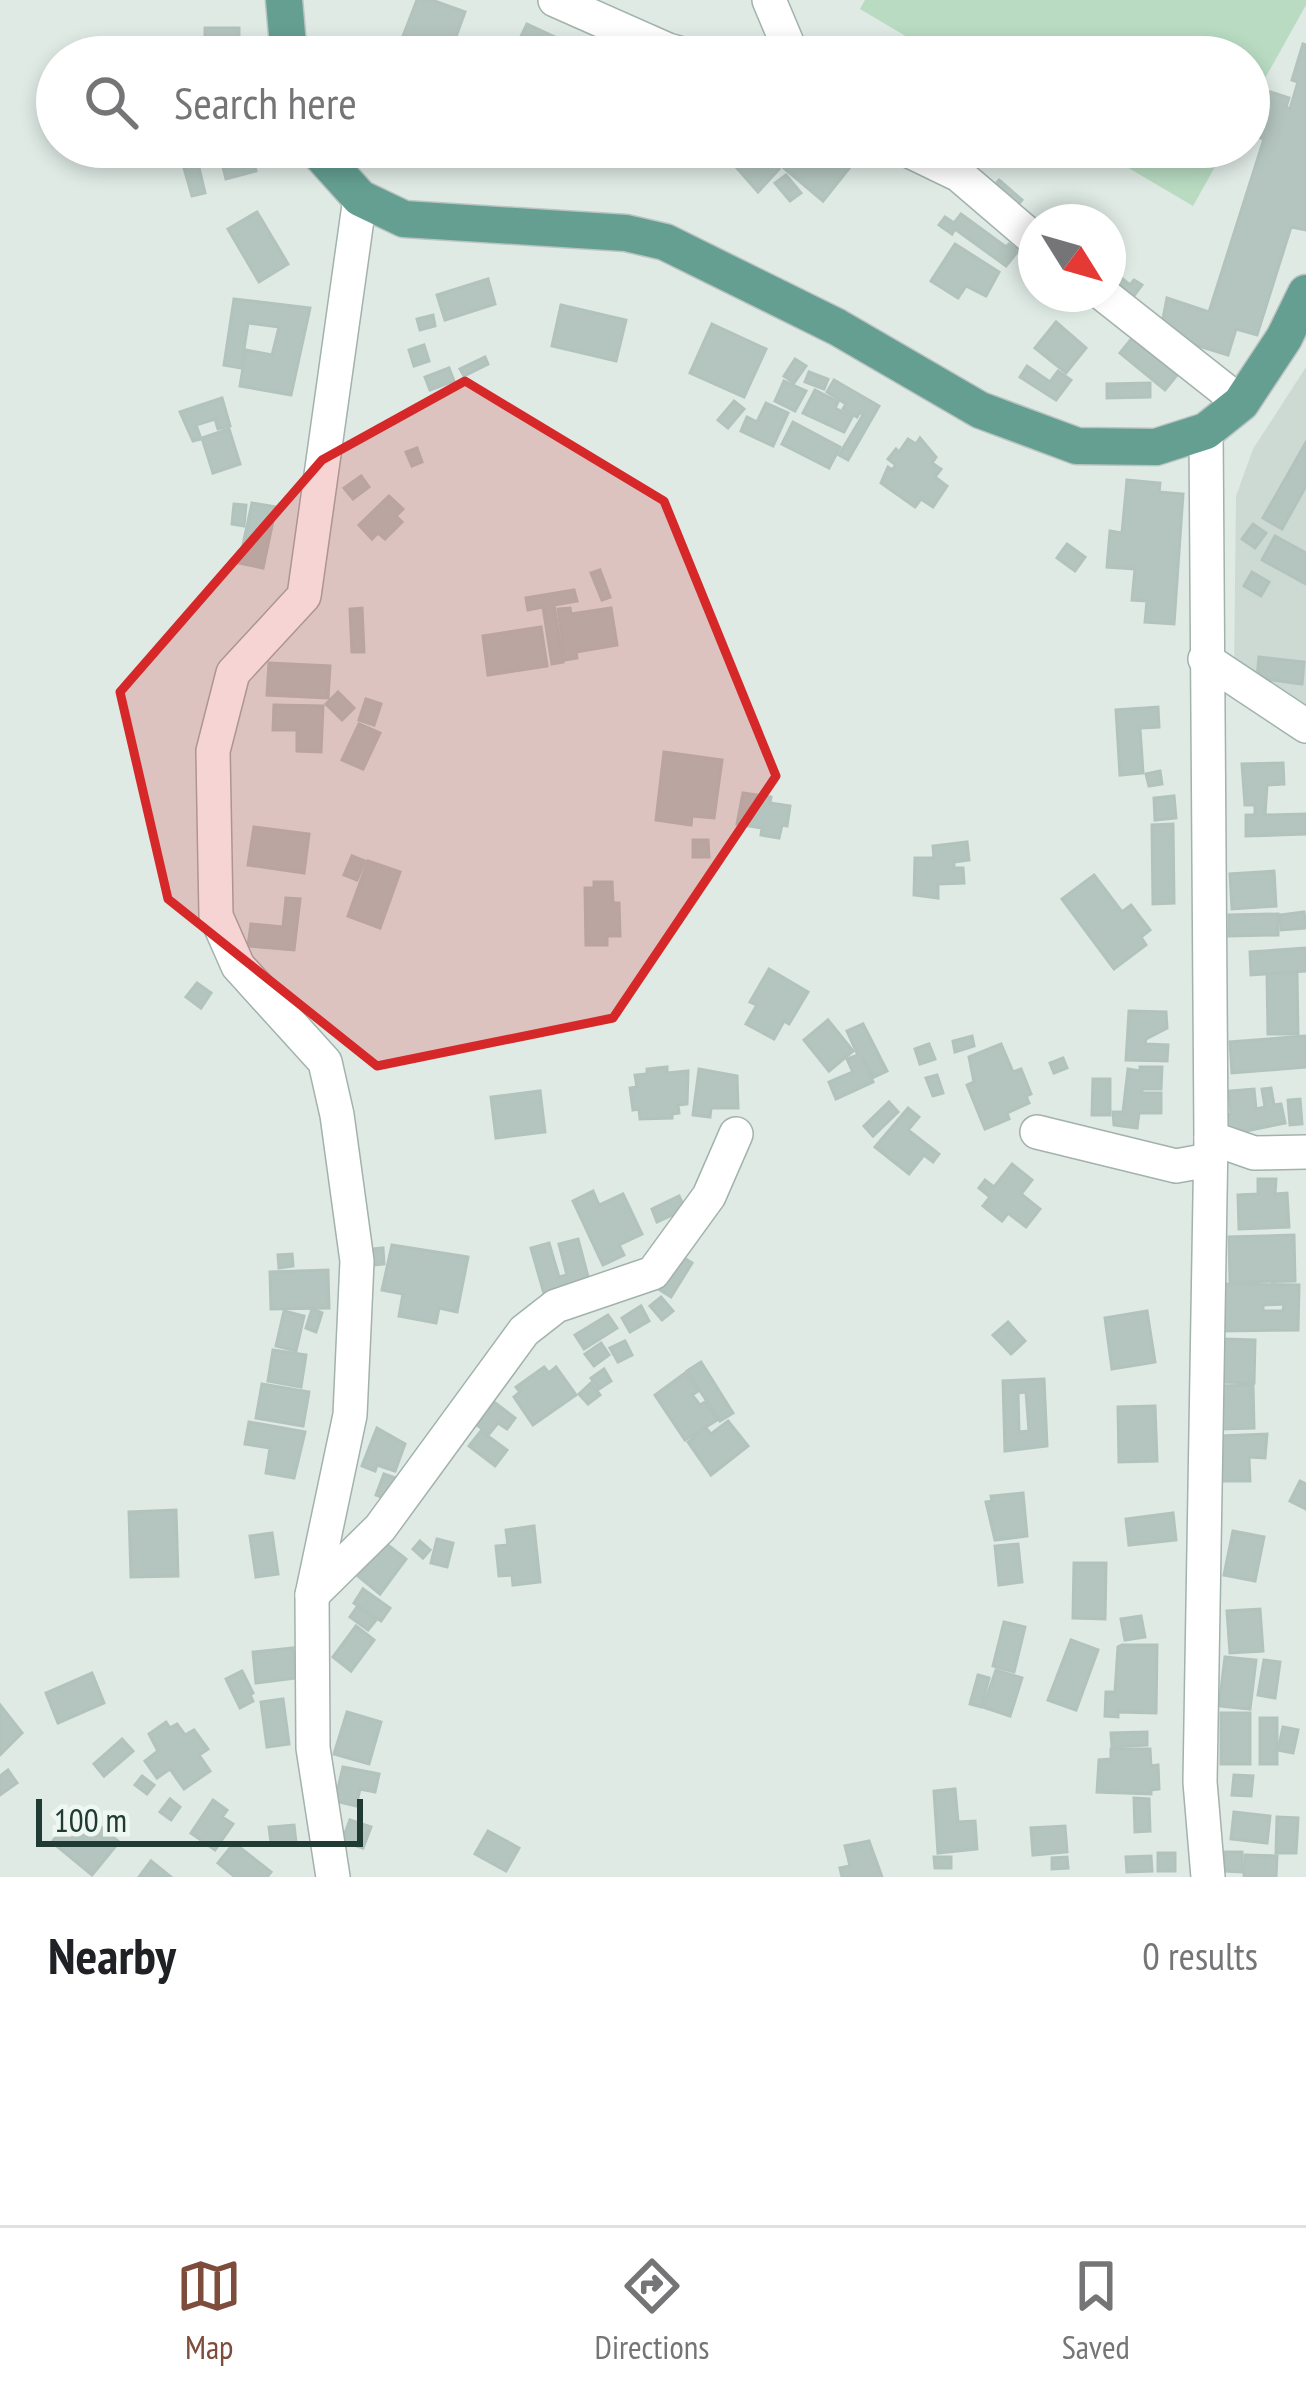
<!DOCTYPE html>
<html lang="en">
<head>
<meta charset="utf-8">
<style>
  body { margin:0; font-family:"PT Sans Narrow",sans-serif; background:#f6f6f6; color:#202124 }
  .compass { position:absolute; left:1018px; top:204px; width:108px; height:108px; border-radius:50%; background:#fff; box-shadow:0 6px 18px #0003; rotate:127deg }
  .scale { position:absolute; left:36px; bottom:30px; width:327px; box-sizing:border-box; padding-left:12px; border:6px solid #203a34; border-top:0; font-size:33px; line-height:42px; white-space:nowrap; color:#203a34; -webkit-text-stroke:9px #eff7f3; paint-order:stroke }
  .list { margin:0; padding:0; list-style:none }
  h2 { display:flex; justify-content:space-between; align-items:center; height:156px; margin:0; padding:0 48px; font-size:51px }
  h2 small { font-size:39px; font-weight:400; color:#757577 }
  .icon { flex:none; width:66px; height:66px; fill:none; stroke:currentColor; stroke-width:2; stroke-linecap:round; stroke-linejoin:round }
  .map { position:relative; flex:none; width:1306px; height:1877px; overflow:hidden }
  .search { position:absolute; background:#fff; box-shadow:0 6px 18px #0003; left:36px; right:36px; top:36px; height:132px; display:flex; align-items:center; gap:30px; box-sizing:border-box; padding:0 42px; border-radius:66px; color:#757577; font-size:45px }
  .sheet { height:348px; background:#fff }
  nav { display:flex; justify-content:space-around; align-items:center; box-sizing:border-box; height:168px; border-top:3px solid #e0e0e0; background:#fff; font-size:33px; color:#757577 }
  nav a { display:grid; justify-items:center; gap:6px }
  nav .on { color:#7e4c3b }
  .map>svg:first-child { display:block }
  .built { fill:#cddad4 }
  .green { fill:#b8dbc2 }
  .building { fill:#b4c5bf; stroke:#b2c3bd; stroke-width:3; fill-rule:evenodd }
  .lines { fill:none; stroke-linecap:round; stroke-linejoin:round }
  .minor-casing { stroke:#a2b2ac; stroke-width:36 }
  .major-casing { stroke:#bcc4c2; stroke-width:39 }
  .minor { stroke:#fff; stroke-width:33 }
  .major { stroke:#649f92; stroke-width:36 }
  .marked { fill:#d62828; fill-opacity:0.2; stroke:#d62828; stroke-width:9; stroke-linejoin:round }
</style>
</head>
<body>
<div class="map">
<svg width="1306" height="1877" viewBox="0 0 1306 1877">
  <rect width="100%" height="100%" fill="#dfeae5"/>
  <!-- built -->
  <path class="built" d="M1306 367V722L1234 671 1236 496 1253 449Z"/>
  <!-- green -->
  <g class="green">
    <path d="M865 0H1306V5L1249 107V57H941L860 9Z"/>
    <path d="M1093 147H1226L1193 206Z"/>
  </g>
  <!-- building -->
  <g class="building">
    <path d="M417 0H432L465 12 450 53 403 36Z"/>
    <path d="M527 24 570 44 564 57H511Z"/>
    <rect x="205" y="28" width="34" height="29"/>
    <path d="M814 39 830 51 825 57H816L806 49Z"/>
    <path d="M1303 44 1306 45V230L1291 227 1257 335 1236 329 1228 355 1160 334 1167 298 1209 312 1264 139 1249 134 1261 89 1289 98 1286 107 1290 109 1298 82 1292 80Z"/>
    <path d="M178 147H210L195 151 205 193 192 196Z"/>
    <path d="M218 147H250L256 171 226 179Z"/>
    <path d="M826 149 850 167 823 201 784 168 797 152 813 165Z"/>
    <path d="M749 156 760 169 769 160 779 169 758 192 736 167Z"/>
    <path d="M786 175 801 193 790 201 775 183Z"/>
    <path d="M999 180 1022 200 1016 207 993 187Z"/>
    <path d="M257 212 288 264 259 282 228 229Z"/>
    <path d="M961 214 1006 247 1009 244 1018 251 1006 266 955 229 952 234 939 225 945 217 954 223Z"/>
    <path d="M955 244 999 272 986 296 966 286 958 298 931 281Z"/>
    <path d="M1108 267 1130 285 1134 280 1142 285 1127 305 1108 289Z"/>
    <path d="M488 279 495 304 445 320 437 295Z"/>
    <path d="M234 299 310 308 291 395 240 386 246 350 272 355 279 327 248 323 241 368 224 365Z"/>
    <path d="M561 305 626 320 616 361 552 346Z"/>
    <path d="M433 315 435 326 420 330 417 319Z"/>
    <path d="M1056 322 1086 348 1066 373 1035 348Z"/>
    <path d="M712 324 766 349 744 397 690 373Z"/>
    <path d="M1132 338 1177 375 1165 390 1120 353Z"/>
    <path d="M424 345 429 361 414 366 409 350Z"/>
    <path d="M485 357 488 364 464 376 460 369Z"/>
    <path d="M795 359 806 366 794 383 784 376Z"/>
    <path d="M1027 366 1050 382 1058 371 1071 380 1056 400 1020 377Z"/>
    <path d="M449 368 454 381 430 390 425 377Z"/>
    <path d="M809 372 828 379 824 389 805 382Z"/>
    <path d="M834 380 879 406 848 460 839 455 863 415 860 412 857 417 843 409 846 404 827 392Z"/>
    <path d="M784 381 806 391 795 411 775 401Z"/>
    <path d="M1150 383V397L1107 398V384Z"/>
    <path d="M815 390 838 402 835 408 852 417 844 432 803 413Z"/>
    <path d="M222 398 230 426 218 429 215 419 196 425 201 439 193 441 180 412Z"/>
    <path d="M734 401 744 409 728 428 718 420Z"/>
    <path d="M766 403 788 413 773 446 741 431 747 417 757 422Z"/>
    <path d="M793 422 840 447 829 468 782 444Z"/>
    <path d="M229 429 240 464 213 473 202 438Z"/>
    <path d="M920 438 936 457 932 463 941 469 935 477 947 486 933 507 921 499 915 507 881 483 888 467 892 470 896 465 888 459 896 449 899 452 908 439 916 444Z"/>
    <path d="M1305 444 1306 486 1282 529 1263 518Z"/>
    <path d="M417 448 422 462 412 466 406 452Z"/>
    <path d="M361 476 369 487 353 499 344 488Z"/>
    <path d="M1127 480 1160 483 1159 492 1183 494 1174 624 1145 622 1147 601 1132 600 1135 569 1107 567 1110 531 1122 533Z"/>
    <path d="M389 496 403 509 396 516 402 522 385 539 378 533 372 539 359 525Z"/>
    <path d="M252 503 276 507 263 568 239 563Z"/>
    <path d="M234 504 246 505 244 526 232 524Z"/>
    <path d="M1253 524 1266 533 1255 548 1242 539Z"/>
    <path d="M1275 536 1306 553V584L1262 560Z"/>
    <path d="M1067 544 1085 557 1075 571 1057 558Z"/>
    <path d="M600 570 610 597 602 600 591 573Z"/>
    <path d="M1252 572 1269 582 1261 596 1244 586Z"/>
    <path d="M574 590 577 601 554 605 563 662 552 664 543 607 528 610 526 598Z"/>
    <path d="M362 608 364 652H352L350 609Z"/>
    <path d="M570 608 571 614 611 608 617 645 576 652 577 658 565 660 558 609Z"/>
    <path d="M541 627 547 666 488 675 483 636Z"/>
    <path d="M1259 657 1304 662 1302 684 1257 678Z"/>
    <path d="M269 663 330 666 328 698 267 695Z"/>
    <path d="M338 692 354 708 342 720 326 704Z"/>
    <path d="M366 699 381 704 374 725 359 720Z"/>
    <path d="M274 705 323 706 321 752 297 751V730H273Z"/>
    <path d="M1158 707 1159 727 1140 728 1143 773 1120 775 1116 710Z"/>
    <path d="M359 724 380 733 363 769 342 760Z"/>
    <path d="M664 752 722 760 714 818 692 816 691 825 656 820Z"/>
    <path d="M1283 763 1284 784 1267 785 1265 815 1306 814V834L1246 836V815H1255V805H1245L1242 764Z"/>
    <path d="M1160 771 1162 784 1149 786 1146 774Z"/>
    <path d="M743 793 771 797 770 803 790 806 787 826 782 825 779 838 761 835 762 828 737 824Z"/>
    <path d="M1174 796 1176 818 1155 820 1154 798Z"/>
    <path d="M1173 824 1174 903 1153 904 1152 825Z"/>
    <path d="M254 827 309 834 304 873 248 865Z"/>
    <path d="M693 840H708L709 857H693Z"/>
    <path d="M967 842 969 860 954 862V868H963L964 883 938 884V898L914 895 915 858H934L933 846Z"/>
    <path d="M352 856 365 861 357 880 344 875Z"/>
    <path d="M368 861 400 872 380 928 348 916Z"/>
    <path d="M1274 871 1276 906 1232 909 1230 874Z"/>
    <path d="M1094 875 1122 912 1131 905 1150 930 1141 937 1146 945 1114 969 1062 899Z"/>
    <path d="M594 882H612L613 903H619L620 936H607V945H586L585 888H594Z"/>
    <path d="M286 898 300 899 294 950 248 946 251 924 283 927Z"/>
    <path d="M1304 912 1306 928 1281 930 1280 915Z"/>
    <path d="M1278 914V935L1229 936V915Z"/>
    <path d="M1306 948V971L1251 975 1250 952Z"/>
    <path d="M769 969 808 992 789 1024 784 1021 774 1039 746 1024 757 1005 750 1002Z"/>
    <path d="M1267 974H1297L1298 1034H1268Z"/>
    <path d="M197 983 211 993 201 1008 186 997Z"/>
    <path d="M1129 1011 1166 1012 1167 1028 1146 1039 1145 1044 1168 1045 1167 1061 1126 1060Z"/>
    <path d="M828 1020 853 1051 829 1071 804 1040Z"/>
    <path d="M863 1024 887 1071 874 1077 862 1057 873 1082 836 1099 829 1082 853 1072 847 1059 858 1055 847 1031Z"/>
    <path d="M972 1036 974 1046 955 1052 953 1041Z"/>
    <path d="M1306 1036V1067L1232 1073 1230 1042Z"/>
    <path d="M929 1044 935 1059 920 1064 915 1049Z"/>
    <path d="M1001 1044 1013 1072 1021 1069 1031 1094 1026 1096 1029 1103 1007 1113 1009 1119 985 1129 967 1085 974 1082 969 1057Z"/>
    <path d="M1063 1058 1067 1068 1054 1073 1050 1063Z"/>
    <path d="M667 1067V1073L688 1071 687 1104 678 1105 679 1113 672 1114V1118L640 1119 639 1109 633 1110 630 1088 637 1087 635 1075 647 1074V1069Z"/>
    <path d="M1140 1067H1162L1161 1089H1142V1093H1161V1113H1139L1137 1128 1114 1125 1113 1112H1123L1128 1069 1140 1071Z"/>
    <path d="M699 1069 737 1076 738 1108H711L710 1117 693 1115Z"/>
    <path d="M937 1075 943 1093 933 1096 926 1078Z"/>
    <path d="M1093 1079H1110V1115H1092Z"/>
    <path d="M1271 1088 1274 1105 1281 1104 1285 1123 1226 1135 1222 1116 1231 1114 1229 1091 1254 1089 1256 1109 1265 1107 1262 1089Z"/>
    <path d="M540 1091 545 1132 496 1138 491 1097Z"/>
    <path d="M1300 1099 1302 1124 1290 1125 1288 1100Z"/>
    <path d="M889 1102 898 1112 873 1136 864 1126Z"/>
    <path d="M908 1108 919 1117 908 1130 939 1154 933 1162 924 1155 909 1174 875 1147Z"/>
    <path d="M1012 1164 1032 1180 1021 1194 1040 1209 1026 1227 1008 1213 1002 1221 983 1206 990 1197 979 1188 985 1180 994 1187Z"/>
    <path d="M1258 1179H1276L1275 1194 1287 1193 1289 1227 1239 1229 1238 1195 1258 1194Z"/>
    <path d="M593 1191 599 1205 623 1194 642 1234 619 1245 624 1255 603 1265 573 1201Z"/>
    <path d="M679 1196 685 1209 657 1222 652 1209Z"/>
    <path d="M1294 1235 1295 1281 1230 1282 1229 1237Z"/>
    <path d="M578 1239 591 1288 547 1304 531 1248 549 1243 559 1277 567 1275 559 1244Z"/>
    <path d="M392 1245 468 1257 457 1312 439 1308 436 1323 399 1316 403 1294 382 1290Z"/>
    <path d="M383 1248 384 1264 373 1265 372 1249Z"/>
    <path d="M292 1254 293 1266 279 1268 278 1255Z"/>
    <path d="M678 1254 692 1263 671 1297 657 1288Z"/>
    <path d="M328 1270 329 1308 271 1309 270 1272Z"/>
    <path d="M1223 1284 1299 1285 1298 1330 1221 1331ZM1284 1304 1283 1311H1263V1305Z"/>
    <path d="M661 1297 673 1311 662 1320 650 1306Z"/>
    <path d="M641 1306 649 1321 630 1332 622 1318Z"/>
    <path d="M312 1309 322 1313 316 1332 306 1328Z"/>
    <path d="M284 1311 304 1316 296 1351 276 1346Z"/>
    <path d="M1147 1311 1155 1362 1112 1369 1105 1318Z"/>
    <path d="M608 1315 617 1328 584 1349 575 1335Z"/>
    <path d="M1008 1322 1025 1341 1011 1354 993 1335Z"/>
    <path d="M1223 1339 1255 1340 1254 1383 1221 1382Z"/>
    <path d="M625 1341 632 1355 618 1362 610 1348Z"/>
    <path d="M601 1343 609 1355 594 1366 585 1354Z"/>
    <path d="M273 1350 306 1355 301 1387 268 1381Z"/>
    <path d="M701 1362 733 1413 720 1421 687 1371Z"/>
    <path d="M544 1367 549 1373 556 1367 576 1395 533 1425 514 1397 520 1392 516 1387Z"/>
    <path d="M604 1369 611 1381 599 1389 591 1378Z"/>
    <path d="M685 1373 698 1391 692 1395 700 1405 705 1402 717 1420 685 1440 655 1395Z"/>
    <path d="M1044 1379 1047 1446 1005 1451 1003 1381ZM1026 1392 1029 1431 1019 1432 1018 1393Z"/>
    <path d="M591 1383 600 1395 588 1404 579 1394Z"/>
    <path d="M262 1384 309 1392 303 1426 256 1418Z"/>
    <path d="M1253 1385 1254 1428 1222 1429 1221 1386Z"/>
    <path d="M494 1402 515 1418 507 1429 498 1423 489 1434 477 1425Z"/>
    <path d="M1155 1406 1157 1461 1119 1462 1118 1407Z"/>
    <path d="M728 1421 748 1446 711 1475 688 1442 706 1428 711 1434Z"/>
    <path d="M249 1422 305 1432 294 1478 266 1473 270 1448 245 1444Z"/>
    <path d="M377 1428 405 1444 395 1471 377 1465 375 1471 362 1466Z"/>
    <path d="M481 1431 507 1450 495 1466 469 1446Z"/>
    <path d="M1267 1434 1265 1458 1249 1457 1250 1481H1221L1220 1436Z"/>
    <path d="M384 1474 401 1480 393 1501 376 1495Z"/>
    <path d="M1300 1481 1306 1484V1509L1290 1501Z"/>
    <path d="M1023 1493 1027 1536 995 1540 986 1502 992 1501 991 1496Z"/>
    <path d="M176 1510 178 1576 131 1577 129 1512Z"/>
    <path d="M1173 1513 1176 1540 1129 1545 1126 1519Z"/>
    <path d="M534 1526 540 1582 513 1585 512 1575 499 1576 496 1546 508 1545 506 1530Z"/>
    <path d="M1233 1531 1264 1537 1255 1581 1224 1575Z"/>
    <path d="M272 1533 278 1574 256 1577 250 1536Z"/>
    <path d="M437 1539 453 1543 447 1567 431 1563Z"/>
    <path d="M420 1541 430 1550 423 1558 413 1549Z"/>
    <path d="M384 1542 406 1559 380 1594 358 1576Z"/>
    <path d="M1018 1544 1022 1582 999 1585 995 1546Z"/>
    <path d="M1074 1563H1106L1105 1619 1073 1618Z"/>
    <path d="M363 1589 390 1608 381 1621 354 1603Z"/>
    <path d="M357 1607 376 1620 368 1630 350 1617Z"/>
    <path d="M1260 1609 1263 1651 1230 1653 1227 1611Z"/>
    <path d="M1141 1616 1145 1637 1125 1640 1121 1619Z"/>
    <path d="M1004 1622 1025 1627 1014 1672 993 1666Z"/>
    <path d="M356 1626 374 1640 351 1671 333 1657Z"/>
    <path d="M1071 1640 1098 1650 1076 1710 1048 1700Z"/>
    <path d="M1122 1645H1157L1156 1713 1118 1712V1707V1717L1105 1716 1106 1692H1115L1118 1647Z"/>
    <path d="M293 1648 296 1678 256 1683 253 1652Z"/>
    <path d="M1225 1657 1256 1660 1250 1709 1219 1706Z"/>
    <path d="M1264 1660 1280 1662 1275 1698 1258 1695Z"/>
    <path d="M996 1670 1022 1678 1010 1716 983 1707Z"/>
    <path d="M242 1671 253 1693 250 1695 253 1701 240 1708 226 1679Z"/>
    <path d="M92 1673 104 1703 58 1723 46 1693Z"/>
    <path d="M978 1675 989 1678 981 1707 970 1704Z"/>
    <path d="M283 1699 289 1744 267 1747 261 1702Z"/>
    <path d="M0 1705 22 1733 0 1755Z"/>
    <path d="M347 1712 381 1722 369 1764 334 1754Z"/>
    <rect x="1221" y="1713" width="29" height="51"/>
    <rect x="1260" y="1718" width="17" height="46"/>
    <path d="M166 1722 170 1728 177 1724 185 1735 194 1730 208 1749 199 1755 210 1771 184 1789 170 1769 157 1778 145 1761 158 1751 149 1734Z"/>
    <path d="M1283 1727 1298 1730 1293 1753 1278 1750Z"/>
    <path d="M1147 1732V1745L1112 1747 1111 1733Z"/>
    <path d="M122 1739 133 1751 104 1776 94 1764Z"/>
    <path d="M1111 1749H1150L1151 1766 1158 1765 1159 1789 1151 1790V1794L1097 1792 1099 1760 1111 1759Z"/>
    <path d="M343 1767 379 1774 375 1792 360 1789 356 1806 335 1801Z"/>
    <path d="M8 1770 17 1783 0 1795V1776Z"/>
    <path d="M1234 1775 1253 1776 1251 1796 1232 1795Z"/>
    <path d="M142 1776 154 1785 147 1794 135 1785Z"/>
    <path d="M955 1789 958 1822 975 1821 977 1849 938 1853 934 1791Z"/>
    <path d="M1134 1798 1149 1799 1150 1831 1135 1832Z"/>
    <path d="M170 1799 180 1807 171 1820 160 1812Z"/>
    <path d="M213 1800 227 1810 222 1817 233 1824 215 1850 191 1833Z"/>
    <path d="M79 1809 119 1842 92 1875 52 1842Z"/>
    <path d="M1234 1812 1270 1816 1267 1843 1231 1839Z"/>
    <path d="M1277 1817 1298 1818 1296 1853H1276Z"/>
    <path d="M350 1820 371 1827 363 1848 342 1841Z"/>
    <path d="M294 1825 296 1842 271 1844 269 1827Z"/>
    <path d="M1065 1826 1067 1852 1033 1855 1031 1828Z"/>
    <path d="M488 1831 519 1848 506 1871 475 1854Z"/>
    <path d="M869 1841 882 1877H842L840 1868 850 1866 845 1846Z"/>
    <path d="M234 1843 271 1872 267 1877H235L218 1863Z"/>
    <path d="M1225 1852H1242V1872L1224 1871Z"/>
    <rect x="1158" y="1853" width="17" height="18"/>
    <path d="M1245 1855 1277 1856 1276 1877H1244Z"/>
    <path d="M1151 1856 1152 1871 1127 1872 1126 1857Z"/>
    <path d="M934 1857H951V1868H935Z"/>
    <path d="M1067 1857 1068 1868 1052 1869V1858Z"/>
    <path d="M151 1861 171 1877H139Z"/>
  </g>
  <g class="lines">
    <!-- minor casing -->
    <g class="minor-casing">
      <g id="minor">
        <path d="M555 0 668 50 693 57"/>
        <path d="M769 0 793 57"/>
        <path d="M901 147 959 175 1036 241"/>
        <path d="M1103 294 1241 403"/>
        <path d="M1206 431 1211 1138 1200 1782 1208 1877"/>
        <path d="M1205 659 1306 726"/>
        <path d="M1037 1132 1176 1166 1209 1160"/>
        <path d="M1211 1138 1254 1153 1306 1152"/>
        <path d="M312 1595 380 1528 524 1331 556 1306 653 1273 709 1196 736 1134"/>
        <path d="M333 1877 313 1748 312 1595 350 1415 357 1261 337 1115 325 1062 238 966 216 916 213 751 233 673 304 596 360 198"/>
      </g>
    </g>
    <!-- major casing -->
    <g class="major-casing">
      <g id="major">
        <path d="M284 0 289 57"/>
        <path d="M314 147 360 198 404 219 626 233 665 242 837 327 980 410 1077 446 1156 447 1206 431 1241 403 1284 338 1306 293"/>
      </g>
    </g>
    <!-- minor -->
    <use href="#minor" class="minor"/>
    <!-- major -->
    <use href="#major" class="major"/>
  </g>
  <!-- marked area -->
  <path class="marked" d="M465 381 664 501 776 776 613 1018 377 1066 168 899 120 692 322 460Z"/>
</svg>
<svg class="compass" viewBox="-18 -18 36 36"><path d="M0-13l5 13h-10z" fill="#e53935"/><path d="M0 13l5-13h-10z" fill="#757577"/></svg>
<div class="scale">100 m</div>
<div class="search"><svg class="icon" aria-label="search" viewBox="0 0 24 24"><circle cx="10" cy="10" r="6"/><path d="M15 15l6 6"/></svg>Search here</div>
</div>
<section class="sheet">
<h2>Nearby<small>0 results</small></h2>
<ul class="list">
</ul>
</section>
<nav>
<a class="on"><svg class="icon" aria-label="map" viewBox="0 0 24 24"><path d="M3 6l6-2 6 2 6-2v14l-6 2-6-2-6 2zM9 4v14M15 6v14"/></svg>Map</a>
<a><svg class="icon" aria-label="directions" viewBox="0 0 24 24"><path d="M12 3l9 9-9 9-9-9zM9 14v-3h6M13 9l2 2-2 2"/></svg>Directions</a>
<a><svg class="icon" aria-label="saved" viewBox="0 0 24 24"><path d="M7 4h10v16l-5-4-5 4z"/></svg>Saved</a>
</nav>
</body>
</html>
